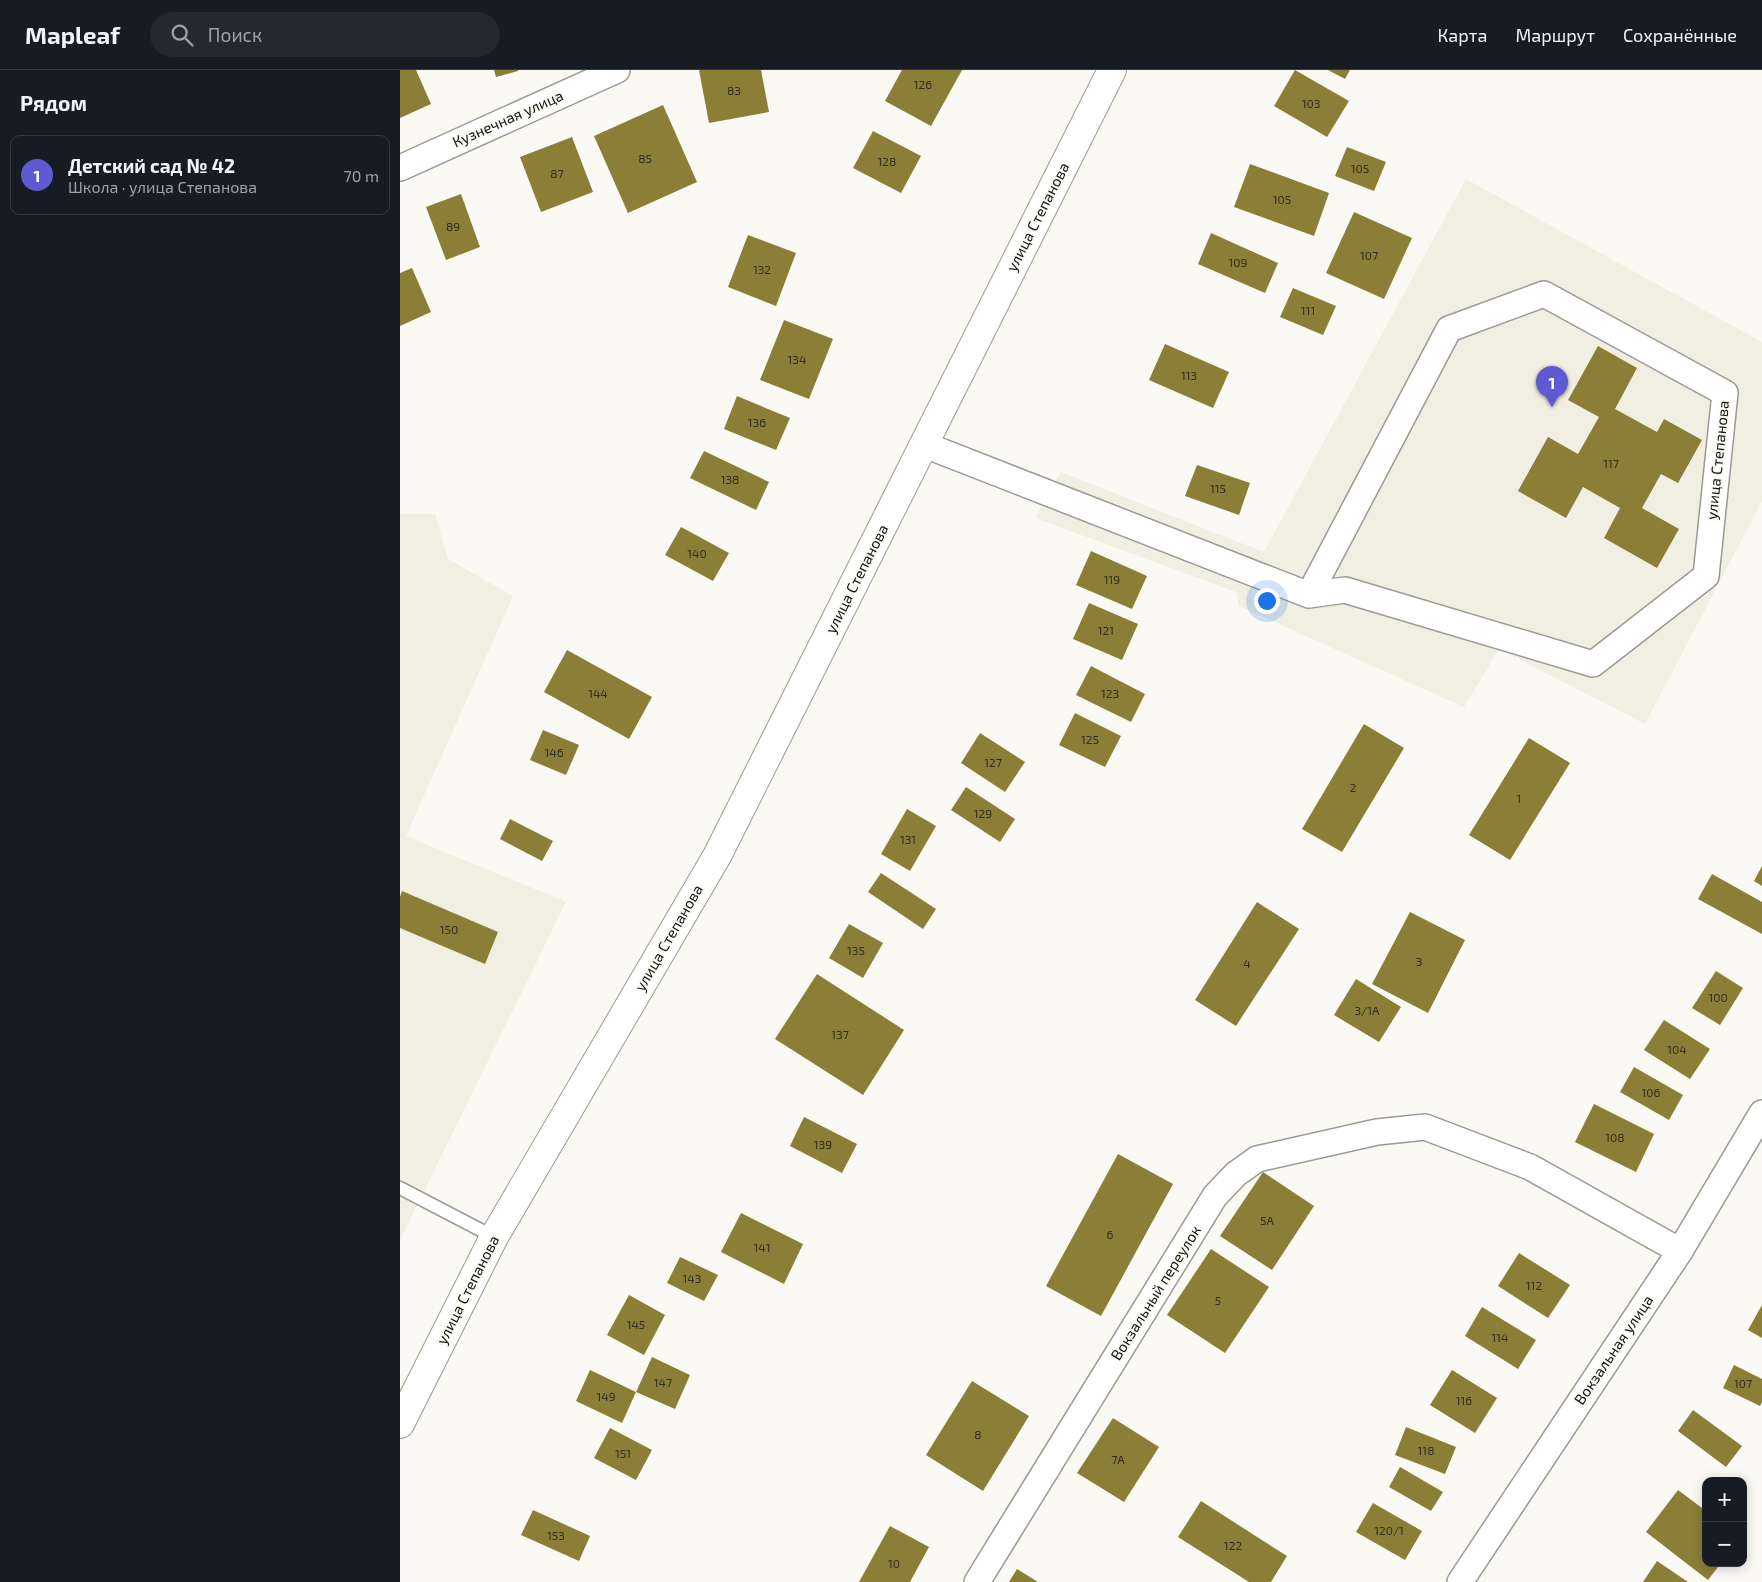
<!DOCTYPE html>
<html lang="ru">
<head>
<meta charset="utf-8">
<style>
  body { margin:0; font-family:"Exo 2",sans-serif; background:#242831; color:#f1f3f6 }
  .controls { position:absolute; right:15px; bottom:15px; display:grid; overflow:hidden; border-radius:10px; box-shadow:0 2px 12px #0003 }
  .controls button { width:45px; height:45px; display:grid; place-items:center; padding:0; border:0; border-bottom:1px solid #363941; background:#171b24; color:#f1f3f6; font:25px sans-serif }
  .you { position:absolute; left:866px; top:530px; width:18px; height:18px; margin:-12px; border:4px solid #fff; border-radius:50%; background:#1a73e8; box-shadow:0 0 0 8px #1a73e833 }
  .badge { display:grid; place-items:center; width:32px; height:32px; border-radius:50%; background:#5d5ad2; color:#fff; font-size:16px; font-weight:700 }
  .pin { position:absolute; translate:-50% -41px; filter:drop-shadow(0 1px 2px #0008) }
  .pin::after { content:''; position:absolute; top:26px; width:18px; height:15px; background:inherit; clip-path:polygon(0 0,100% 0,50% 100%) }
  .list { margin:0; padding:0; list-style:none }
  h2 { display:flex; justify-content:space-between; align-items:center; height:65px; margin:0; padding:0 20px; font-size:21px }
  h2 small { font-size:16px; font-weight:400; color:#9ea1a6 }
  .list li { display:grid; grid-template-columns:32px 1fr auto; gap:15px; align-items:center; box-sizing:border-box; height:80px; margin:0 10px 10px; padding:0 10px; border:1px solid #363941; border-radius:10px }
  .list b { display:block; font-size:19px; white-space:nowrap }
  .list p { margin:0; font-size:16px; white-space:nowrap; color:#9ea1a6 }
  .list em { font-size:16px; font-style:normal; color:#9ea1a6 }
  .icon { flex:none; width:28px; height:28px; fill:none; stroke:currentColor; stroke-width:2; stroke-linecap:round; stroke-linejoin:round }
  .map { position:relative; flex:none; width:1362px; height:1512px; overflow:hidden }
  header { display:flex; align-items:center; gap:30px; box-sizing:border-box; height:70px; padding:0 25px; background:#171b24; border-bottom:1px solid #363941 }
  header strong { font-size:24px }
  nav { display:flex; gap:28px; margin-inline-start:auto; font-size:18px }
  .search { width:350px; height:45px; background:#242831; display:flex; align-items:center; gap:12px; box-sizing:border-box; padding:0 18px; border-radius:28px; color:#9ea1a6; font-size:19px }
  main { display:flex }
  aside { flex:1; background:#171b24 }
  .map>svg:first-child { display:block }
  .built { fill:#f1efe1 }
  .building { fill:#8b7f37 }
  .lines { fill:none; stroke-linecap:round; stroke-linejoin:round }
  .service-casing { stroke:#9b9a95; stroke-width:15 }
  .minor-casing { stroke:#9b9a95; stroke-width:28 }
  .tertiary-casing { stroke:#9b9a95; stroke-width:30 }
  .service { stroke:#fff; stroke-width:12 }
  .minor { stroke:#fff; stroke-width:25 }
  .tertiary { stroke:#fff; stroke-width:28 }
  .labels { text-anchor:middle; stroke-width:4; stroke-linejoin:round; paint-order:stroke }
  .number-label { font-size:12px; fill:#312e1a }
  .street-label { font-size:15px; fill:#131311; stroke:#faf9f3 }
</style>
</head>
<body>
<header>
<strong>Mapleaf</strong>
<div class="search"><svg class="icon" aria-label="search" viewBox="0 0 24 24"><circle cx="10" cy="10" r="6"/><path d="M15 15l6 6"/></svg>Поиск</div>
<nav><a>Карта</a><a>Маршрут</a><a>Сохранённые</a></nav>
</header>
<main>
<aside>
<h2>Рядом<small></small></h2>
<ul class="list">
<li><span class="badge">1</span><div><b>Детский сад № 42</b><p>Школа · улица Степанова</p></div><em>70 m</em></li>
</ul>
</aside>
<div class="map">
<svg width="1362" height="1512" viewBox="0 0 1362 1512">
  <rect width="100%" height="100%" fill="#faf9f3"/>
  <!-- built -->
  <g class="built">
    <path d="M1066 109 1362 272V431L1245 654 1099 579 1064 637 839 536 836 522 635 448 661 402 864 482Z"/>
    <path d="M0 444H35L48 489 113 526 6 766 166 832 0 1170Z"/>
  </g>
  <!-- building -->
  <g class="building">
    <path d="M0 0H16L31 34 0 48Z"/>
    <path d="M94 0H118V1L96 7Z"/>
    <path d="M299 0H361L369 42 309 53Z"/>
    <path d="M502 0H562L531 56 485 31Z"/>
    <path d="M895 0 949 31 927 67 874 36Z"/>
    <path d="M928 0H950L945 9Z"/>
    <path d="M263 35 297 112 228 143 194 66Z"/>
    <path d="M473 61 521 86 501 123 453 98Z"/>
    <path d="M172 67 193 122 141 142 120 87Z"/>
    <path d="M947 77 986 92 974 121 935 106Z"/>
    <path d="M850 94 929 123 914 166 834 137Z"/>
    <path d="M61 124 80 177 46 190 26 137Z"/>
    <path d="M954 142 1012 168 984 229 926 203Z"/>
    <path d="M811 163 878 193 865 223 798 194Z"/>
    <path d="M348 165 396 183 376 236 328 217Z"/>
    <path d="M12 198 31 242 0 256V203Z"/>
    <path d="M893 218 936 236 923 265 880 247Z"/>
    <path d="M384 250 433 269 409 329 360 310Z"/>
    <path d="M765 274 829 302 813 338 749 310Z"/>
    <path d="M1198 276 1237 298 1215 339 1257 362 1264 349 1302 370 1278 413 1261 404 1242 438 1279 459 1257 498 1204 468 1220 438 1183 417 1166 448 1118 421 1148 367 1178 384 1199 347 1168 330Z"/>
    <path d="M337 326 390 348 376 380 324 359Z"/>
    <path d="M304 381 369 412 356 440 290 408Z"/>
    <path d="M797 395 850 413 839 445 785 426Z"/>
    <path d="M281 457 329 483 313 511 265 485Z"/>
    <path d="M691 481 747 506 732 539 676 515Z"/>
    <path d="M689 533 738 554 722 590 673 569Z"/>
    <path d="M167 580 252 627 229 669 144 622Z"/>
    <path d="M691 596 745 624 731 652 676 625Z"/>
    <path d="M675 643 721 666 705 697 659 675Z"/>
    <path d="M964 654 1004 678 942 782 902 759Z"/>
    <path d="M143 660 179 675 166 705 130 690Z"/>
    <path d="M580 663 625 692 605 722 561 693Z"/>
    <path d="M1129 668 1170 693 1110 790 1069 765Z"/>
    <path d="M566 717 615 749 600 772 551 740Z"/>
    <path d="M507 739 536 756 510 801 481 784Z"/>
    <path d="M110 749 153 771 142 791 100 769Z"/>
    <path d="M1362 796V816L1354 811Z"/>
    <path d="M481 803 536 839 523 859 468 822Z"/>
    <path d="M1312 804 1362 832V864L1298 829Z"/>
    <path d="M2 821 98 862 85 894 0 858V827Z"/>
    <path d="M857 832 899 859 836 956 795 930Z"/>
    <path d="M1010 842 1065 870 1028 943 972 914Z"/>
    <path d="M449 854 483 873 463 908 429 888Z"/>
    <path d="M1316 901 1343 918 1320 955 1292 938Z"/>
    <path d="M417 904 504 960 463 1025 375 969Z"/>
    <path d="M956 909 1001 937 979 972 934 945Z"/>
    <path d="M1264 950 1310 979 1290 1009 1244 980Z"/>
    <path d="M1234 997 1283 1025 1269 1050 1220 1022Z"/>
    <path d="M1194 1034 1254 1064 1236 1102 1175 1072Z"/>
    <path d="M404 1047 457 1074 442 1103 390 1076Z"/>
    <path d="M718 1084 773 1114 701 1246 646 1216Z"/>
    <path d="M863 1102 914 1136 872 1200 820 1166Z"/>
    <path d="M341 1143 403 1174 384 1214 321 1182Z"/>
    <path d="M811 1179 869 1217 825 1283 767 1245Z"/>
    <path d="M1119 1183 1170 1215 1148 1248 1098 1216Z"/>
    <path d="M280 1187 318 1205 304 1231 267 1213Z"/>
    <path d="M229 1225 265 1245 244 1285 207 1265Z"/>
    <path d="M1362 1235V1268L1348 1260Z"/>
    <path d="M1082 1237 1136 1270 1118 1299 1065 1266Z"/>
    <path d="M252 1287 290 1305 275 1339 236 1322Z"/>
    <path d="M1334 1295 1362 1309V1332L1360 1336 1323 1318Z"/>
    <path d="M190 1300 236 1322 222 1353 176 1331Z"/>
    <path d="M1052 1300 1097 1328 1075 1363 1030 1335Z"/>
    <path d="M572 1311 629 1346 583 1421 526 1385Z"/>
    <path d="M1293 1340 1342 1376 1326 1397 1278 1361Z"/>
    <path d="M713 1348 759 1377 724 1432 677 1403Z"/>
    <path d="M1006 1357 1056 1377 1045 1404 995 1385Z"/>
    <path d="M210 1358 252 1380 236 1410 194 1388Z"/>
    <path d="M1000 1397 1043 1422 1031 1441 989 1417Z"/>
    <path d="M1278 1420 1306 1441V1493H1321L1308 1510 1246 1462Z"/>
    <path d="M801 1431 887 1486 871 1512H849L778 1467Z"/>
    <path d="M973 1433 1022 1461 1005 1490 956 1462Z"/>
    <path d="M133 1440 190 1466 179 1491 121 1465Z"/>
    <path d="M490 1456 529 1477 510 1512H459Z"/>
    <path d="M1257 1491 1288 1512H1243Z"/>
    <path d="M617 1499 638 1512H609Z"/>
  </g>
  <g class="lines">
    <!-- service casing -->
    <g class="service-casing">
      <path id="service" d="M0 1118 94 1167"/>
    </g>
    <!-- minor casing -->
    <g class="minor-casing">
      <g id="minor">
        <path d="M0 98 217 0"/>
        <path d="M525 375 909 525 945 520 1193 594 1306 506 1325 323 1144 224 1049 259 909 525"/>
        <path d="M577 1512 815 1126 836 1104 857 1089 977 1062 1025 1057 1130 1097 1280 1181"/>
        <path d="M1060 1512 1280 1181 1362 1043"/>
      </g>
    </g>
    <!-- tertiary casing -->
    <g class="tertiary-casing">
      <path id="tertiary" d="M0 1354 94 1167 317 786 712 0"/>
    </g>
    <!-- service -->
    <use href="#service" class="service"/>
    <!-- minor -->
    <use href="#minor" class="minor"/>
    <!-- tertiary -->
    <use href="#tertiary" class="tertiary"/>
  </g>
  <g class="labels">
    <!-- number labels -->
    <g class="number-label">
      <text x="523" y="19">126</text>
      <text x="334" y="25">83</text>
      <text x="911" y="38">103</text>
      <text x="245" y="93">85</text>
      <text x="487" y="96">128</text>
      <text x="960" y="103">105</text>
      <text x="157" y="108">87</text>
      <text x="882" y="134">105</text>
      <text x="53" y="161">89</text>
      <text x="969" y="190">107</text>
      <text x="838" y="197">109</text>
      <text x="362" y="204">132</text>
      <text x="908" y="245">111</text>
      <text x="397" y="294">134</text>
      <text x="789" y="310">113</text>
      <text x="357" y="357">136</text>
      <text x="1211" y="398">117</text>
      <text x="330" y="414">138</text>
      <text x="818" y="423">115</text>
      <text x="297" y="488">140</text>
      <text x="712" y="514">119</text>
      <text x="706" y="565">121</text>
      <text x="198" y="628">144</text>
      <text x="710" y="628">123</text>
      <text x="690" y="674">125</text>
      <text x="154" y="687">146</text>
      <text x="593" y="697">127</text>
      <text x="953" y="722">2</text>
      <text x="1119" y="733">1</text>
      <text x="583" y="748">129</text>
      <text x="508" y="774">131</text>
      <text x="49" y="864">150</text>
      <text x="456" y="885">135</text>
      <text x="1019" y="896">3</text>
      <text x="847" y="898">4</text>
      <text x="1318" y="932">100</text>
      <text x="967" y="945">3/1А</text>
      <text x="440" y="969">137</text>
      <text x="1277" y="984">104</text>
      <text x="1251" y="1027">106</text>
      <text x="1215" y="1072">108</text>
      <text x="423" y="1079">139</text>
      <text x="867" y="1155">5А</text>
      <text x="710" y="1169">6</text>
      <text x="362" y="1182">141</text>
      <text x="292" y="1213">143</text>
      <text x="1134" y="1220">112</text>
      <text x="818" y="1235">5</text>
      <text x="236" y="1259">145</text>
      <text x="1100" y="1272">114</text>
      <text x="263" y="1317">147</text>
      <text x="1343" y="1318">107</text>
      <text x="206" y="1331">149</text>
      <text x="1064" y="1335">116</text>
      <text x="578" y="1369">8</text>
      <text x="1026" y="1385">118</text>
      <text x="223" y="1388">151</text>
      <text x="718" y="1394">7А</text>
      <text x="989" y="1465">120/1</text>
      <text x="156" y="1470">153</text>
      <text x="833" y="1480">122</text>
      <text x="494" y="1498">10</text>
    </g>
    <!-- street labels -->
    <g class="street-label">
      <text transform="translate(108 49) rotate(-24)" y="5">Кузнечная улица</text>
      <text transform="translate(638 147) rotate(-63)" y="5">улица Степанова</text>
      <text transform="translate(1318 390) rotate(-84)" y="5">улица Степанова</text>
      <text transform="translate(457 509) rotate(-63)" y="5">улица Степанова</text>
      <text transform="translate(269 868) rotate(-60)" y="5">улица Степанова</text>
      <text transform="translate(68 1220) rotate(-63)" y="5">улица Степанова</text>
      <text transform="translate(756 1223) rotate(-58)" y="5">Вокзальный переулок</text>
      <text transform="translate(1214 1280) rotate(-56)" y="5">Вокзальная улица</text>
    </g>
  </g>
</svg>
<div class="controls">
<button>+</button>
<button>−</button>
</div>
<div class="you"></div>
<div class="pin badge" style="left:1152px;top:337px">1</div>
</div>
</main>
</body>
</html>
